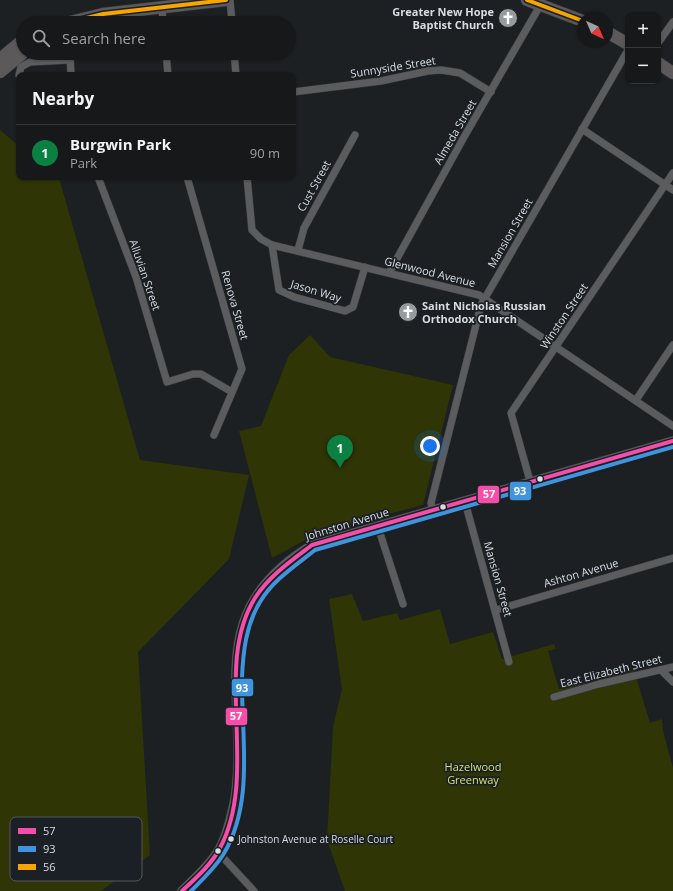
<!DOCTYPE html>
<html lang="en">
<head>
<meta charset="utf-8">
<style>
  body { margin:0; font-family:"Open Sans",sans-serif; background:#1f2123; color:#f1f3f6 }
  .controls { position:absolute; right:12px; top:12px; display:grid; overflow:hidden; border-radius:8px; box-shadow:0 1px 3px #0004 }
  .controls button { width:36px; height:36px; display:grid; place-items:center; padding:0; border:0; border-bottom:1px solid #353739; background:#16181a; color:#f1f3f6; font:20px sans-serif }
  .compass { position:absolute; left:577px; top:12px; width:36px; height:36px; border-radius:50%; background:#16181a; box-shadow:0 1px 3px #0004; rotate:136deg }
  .you { position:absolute; left:430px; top:446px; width:14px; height:14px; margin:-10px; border:3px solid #fff; border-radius:50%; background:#1a73e8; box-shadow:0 0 0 6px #1a73e833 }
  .badge { display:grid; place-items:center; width:26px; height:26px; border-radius:50%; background:#0b8043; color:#fff; font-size:13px; font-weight:700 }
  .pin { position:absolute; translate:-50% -33px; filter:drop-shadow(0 1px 2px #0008) }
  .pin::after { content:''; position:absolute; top:21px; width:14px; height:12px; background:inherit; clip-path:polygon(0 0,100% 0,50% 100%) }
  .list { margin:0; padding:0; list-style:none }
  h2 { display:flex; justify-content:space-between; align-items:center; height:52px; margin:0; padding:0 16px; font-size:17px }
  h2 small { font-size:13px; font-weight:400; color:#9ea0a2 }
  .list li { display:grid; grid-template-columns:26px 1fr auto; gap:12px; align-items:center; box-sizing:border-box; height:56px; padding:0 16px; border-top:1px solid #353739 }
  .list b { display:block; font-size:15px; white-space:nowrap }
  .list p { margin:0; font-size:13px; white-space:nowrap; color:#9ea0a2 }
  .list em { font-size:13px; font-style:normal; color:#9ea0a2 }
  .icon { flex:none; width:22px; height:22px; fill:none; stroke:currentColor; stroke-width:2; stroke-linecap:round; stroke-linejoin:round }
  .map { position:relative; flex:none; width:673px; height:891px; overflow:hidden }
  .search { position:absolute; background:#16181a; box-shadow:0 1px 3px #0004; left:16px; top:16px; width:280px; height:44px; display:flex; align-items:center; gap:10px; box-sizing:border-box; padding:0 14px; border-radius:22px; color:#9ea0a2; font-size:15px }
  .panel { position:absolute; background:#16181a; box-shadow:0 1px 3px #0004; left:16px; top:72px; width:280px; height:108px; border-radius:8px }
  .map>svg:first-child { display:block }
  .green { fill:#2f3505 }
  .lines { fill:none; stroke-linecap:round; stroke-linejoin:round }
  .minor-casing { stroke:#393b3e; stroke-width:8 }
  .tertiary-casing { stroke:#393b3e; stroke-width:10 }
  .primary-casing { stroke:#393b3e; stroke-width:13 }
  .minor { stroke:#5a5c5e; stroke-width:7 }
  .tertiary { stroke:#5a5c5e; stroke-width:9 }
  .primary { stroke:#5b595a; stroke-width:12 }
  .bus-1-casing { stroke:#1a2025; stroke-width:7 }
  .bus-2-casing { stroke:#1a2025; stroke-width:7 }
  .bus-3-casing { stroke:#1a2025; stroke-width:7 }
  .bus-1 { stroke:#f54da8; stroke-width:4 }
  .bus-2 { stroke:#4094de; stroke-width:4 }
  .bus-3 { stroke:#f7a600; stroke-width:4 }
  .bus-dot { fill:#d9dde1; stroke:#1a2025; stroke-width:1.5 }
  .labels { text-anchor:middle; stroke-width:3.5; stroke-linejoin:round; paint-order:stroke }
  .bus-label { font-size:10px; fill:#d9dde1; stroke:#1a2025; text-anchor:start }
  .poi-label { font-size:11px; font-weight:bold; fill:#d9dde1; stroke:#1a2025; text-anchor:end }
  .street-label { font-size:11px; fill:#d9dde1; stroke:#1a2025 }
  .park-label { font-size:11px; fill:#d2e16d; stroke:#1a2025 }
  .key { fill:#1a2025; stroke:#53595d; stroke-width:1 }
  .key-label { font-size:11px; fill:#d9dde1 }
  .line-badge { stroke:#1a2025; stroke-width:1.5 }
  .badge-label { font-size:11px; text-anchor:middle; font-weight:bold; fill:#fff }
</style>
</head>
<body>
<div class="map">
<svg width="673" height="891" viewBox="0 0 673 891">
  <rect width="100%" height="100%" fill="#1d2022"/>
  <!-- green -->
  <g class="green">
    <path d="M0 130 19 146V177L59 178 140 460 249 475 229 559 138 652 150 855 101 891H0Z"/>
    <path d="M310 335 330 357 453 385 423 505 339 527 307 539 272 558 239 431 261 426 289 355Z"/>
    <path d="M352 594 363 621 397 613 400 620 440 609 450 644 493 632 502 659 554 644 556 649 548 651 559 689 634 670 650 723 662 719 663 731 673 768V891H345L327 840 333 727 342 689 329 599Z"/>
  </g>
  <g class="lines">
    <!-- minor casing -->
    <g class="minor-casing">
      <g id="minor">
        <path d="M230 0 232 23"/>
        <path d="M162 8 163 23"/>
        <path d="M658 43 673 22"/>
        <path d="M70 53 71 75"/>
        <path d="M166 53 168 75"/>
        <path d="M234 53 236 75"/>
        <path d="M19 75 21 67 30 62 70 60"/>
        <path d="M293 92 381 81 428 71 441 70 460 73 491 92"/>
        <path d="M582 129 673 190"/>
        <path d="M98 177 136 277 167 382 193 374H201L232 392"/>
        <path d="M187 177 242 369 214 435"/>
        <path d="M247 177 252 230 261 239 272 245 479 295 673 426"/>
        <path d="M272 245 279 290 294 297 345 311 353 307 365 267"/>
        <path d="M298 250 304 228 355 135"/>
        <path d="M389 273 464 137 541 4"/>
        <path d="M636 400 673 345"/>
        <path d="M530 481 511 413 673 173"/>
        <path d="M465 502 509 662"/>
        <path d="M433 510 431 503 481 305 628 50"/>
        <path d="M378 527 403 604"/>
        <path d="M496 610 673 558"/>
        <path d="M661 670 673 682"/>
        <path d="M554 697 599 684 673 667"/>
        <path d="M218 852 254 891"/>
      </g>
    </g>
    <!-- tertiary casing -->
    <g class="tertiary-casing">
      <path id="tertiary" d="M182 891C194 879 208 867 217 853 226 840 232 814 235 799 250 696 199 613 312 545L673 441"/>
    </g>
    <!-- primary casing -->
    <g class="primary-casing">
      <g id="primary">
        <path d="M527 0 583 21"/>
        <path d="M66 23 103 14 226 0"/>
        <path d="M607 32 628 44"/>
        <path d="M0 59 23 40"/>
        <path d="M658 63 673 73"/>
        <path d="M0 72 23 53"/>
      </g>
    </g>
    <!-- minor -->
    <use href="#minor" class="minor"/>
    <!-- tertiary -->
    <use href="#tertiary" class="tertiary"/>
    <!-- primary -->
    <use href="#primary" class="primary"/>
    <!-- bus-1 casing -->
    <g class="bus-1-casing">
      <path id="bus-1" d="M182 891C196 878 211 865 220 848 260 773 212 666 255 598 269 576 291 561 312 545L673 441"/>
    </g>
    <!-- bus-2 casing -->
    <g class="bus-2-casing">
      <path id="bus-2" d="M191 891C202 880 214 869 223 855 255 803 241 735 242 678 243 652 246 625 260 602 273 580 295 566 315 550L673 447"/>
    </g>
    <!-- bus-3 casing -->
    <g class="bus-3-casing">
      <g id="bus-3">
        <path d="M527 0 583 21"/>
        <path d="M66 23 103 14 226 0"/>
      </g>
    </g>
    <!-- bus-1 -->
    <use href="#bus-1" class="bus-1"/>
    <!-- bus-2 -->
    <use href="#bus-2" class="bus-2"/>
    <!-- bus-3 -->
    <use href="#bus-3" class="bus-3"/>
  </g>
  <!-- icons -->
  <defs>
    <g id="church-disc" transform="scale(1)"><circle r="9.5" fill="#979b9e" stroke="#1a2025"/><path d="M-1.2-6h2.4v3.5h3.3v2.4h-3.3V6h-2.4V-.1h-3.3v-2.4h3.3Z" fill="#fff"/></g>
  </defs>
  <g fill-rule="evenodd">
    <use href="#church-disc" x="508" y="18"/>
    <use href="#church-disc" x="408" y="312"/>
  </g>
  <!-- markers -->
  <g class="bus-dot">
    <circle cx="540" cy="479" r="3.5"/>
    <circle cx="443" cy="507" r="3.5"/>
    <circle cx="231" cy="839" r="3.5"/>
    <circle cx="218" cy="851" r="3.5"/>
  </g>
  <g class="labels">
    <!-- bus labels -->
    <g class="bus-label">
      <text x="238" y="843">Johnston Avenue at Roselle Court</text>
    </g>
    <!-- poi labels -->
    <g class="poi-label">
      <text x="494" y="16">Greater New Hope<tspan x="494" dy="13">Baptist Church</tspan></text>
      <text x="422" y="310" text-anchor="start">Saint Nicholas Russian<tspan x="422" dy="13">Orthodox Church</tspan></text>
    </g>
    <!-- street labels -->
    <g class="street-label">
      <text transform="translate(393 67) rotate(-9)" y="4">Sunnyside Street</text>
      <text transform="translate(455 132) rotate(-60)" y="4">Almeda Street</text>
      <text transform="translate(314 186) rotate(-61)" y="4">Cust Street</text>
      <text transform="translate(510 233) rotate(-60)" y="4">Mansion Street</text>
      <text transform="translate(430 272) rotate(14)" y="4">Glenwood Avenue</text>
      <text transform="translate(145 275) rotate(71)" y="4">Alluvian Street</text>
      <text transform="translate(316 291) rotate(17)" y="4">Jason Way</text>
      <text transform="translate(235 305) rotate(74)" y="4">Renova Street</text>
      <text transform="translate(564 316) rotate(-56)" y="4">Winston Street</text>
      <text transform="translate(347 524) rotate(-17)" y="4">Johnston Avenue</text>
      <text transform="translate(581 573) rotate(-16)" y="4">Ashton Avenue</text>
      <text transform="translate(498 579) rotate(74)" y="4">Mansion Street</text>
      <text transform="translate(611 671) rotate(-14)" y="4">East Elizabeth Street</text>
    </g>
    <!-- park labels -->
    <g class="park-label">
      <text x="473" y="771">Hazelwood<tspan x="473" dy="13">Greenway</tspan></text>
    </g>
  </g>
  <!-- legend -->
  <rect x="10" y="817" width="132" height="64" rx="6" class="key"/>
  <rect x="18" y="828" width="18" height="6" fill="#f54da8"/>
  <rect x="18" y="846" width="18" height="6" fill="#4094de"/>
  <rect x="18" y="864" width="18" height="6" fill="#f7a600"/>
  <g class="key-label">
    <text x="43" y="835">57</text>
    <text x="43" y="853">93</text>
    <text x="43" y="871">56</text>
  </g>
  <g class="line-badge">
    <rect x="509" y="481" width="23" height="20" rx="4" fill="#4094de"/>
    <rect x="477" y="485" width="23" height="19" rx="4" fill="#f54da8"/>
    <rect x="231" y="678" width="23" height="19" rx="4" fill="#4094de"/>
    <rect x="225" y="707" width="23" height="19" rx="4" fill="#f54da8"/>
  </g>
  <g class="badge-label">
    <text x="520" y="495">93</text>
    <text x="489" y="498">57</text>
    <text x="242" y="692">93</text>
    <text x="236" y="720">57</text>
  </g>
</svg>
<div class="controls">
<button>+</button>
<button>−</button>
</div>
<svg class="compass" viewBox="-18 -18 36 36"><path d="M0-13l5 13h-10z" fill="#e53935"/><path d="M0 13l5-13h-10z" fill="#9ea0a2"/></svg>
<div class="you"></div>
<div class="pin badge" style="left:340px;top:468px">1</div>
<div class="search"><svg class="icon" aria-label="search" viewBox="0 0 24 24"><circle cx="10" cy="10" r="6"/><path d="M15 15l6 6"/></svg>Search here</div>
<section class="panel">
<h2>Nearby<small></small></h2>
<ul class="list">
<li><span class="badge">1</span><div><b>Burgwin Park</b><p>Park</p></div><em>90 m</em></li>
</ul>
</section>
</div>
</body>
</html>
